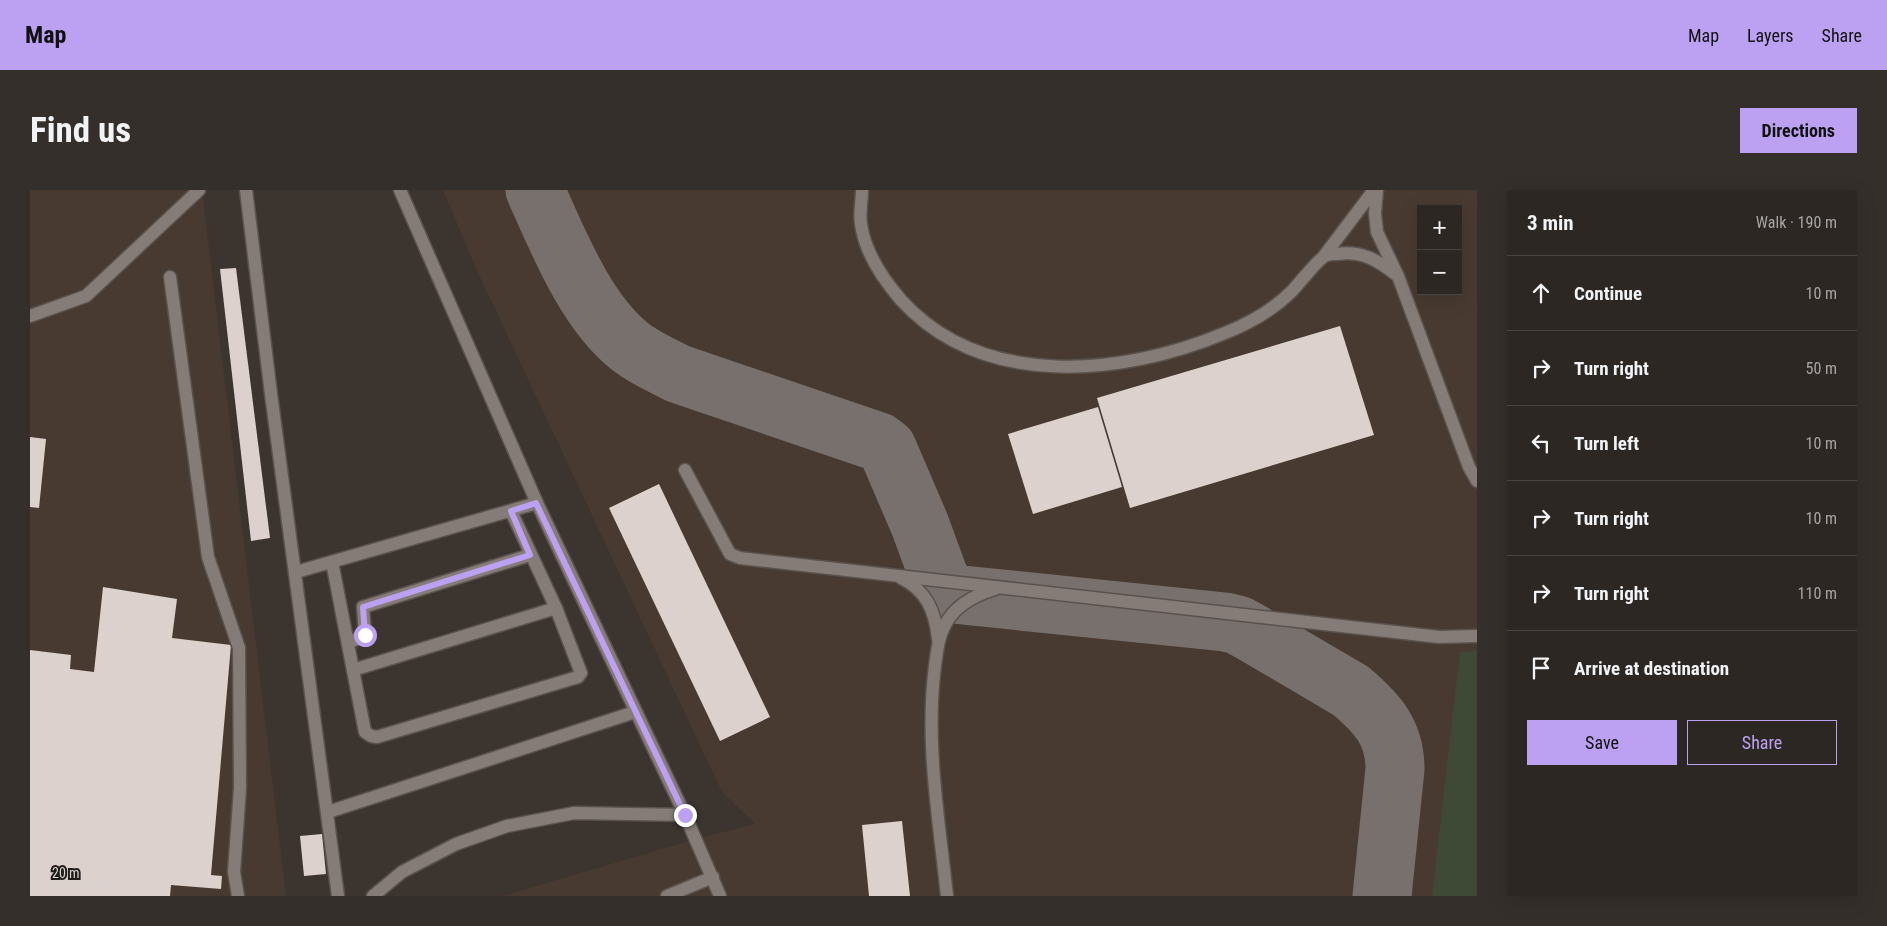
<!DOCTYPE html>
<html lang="en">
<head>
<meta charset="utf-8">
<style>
  body { margin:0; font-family:"Roboto Condensed",sans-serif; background:#352f2b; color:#f1f3f6 }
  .controls { position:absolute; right:15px; top:15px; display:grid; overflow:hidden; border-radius:0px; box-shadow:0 5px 20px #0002 }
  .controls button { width:45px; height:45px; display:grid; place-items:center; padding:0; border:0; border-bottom:1px solid #484441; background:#2d2723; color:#f1f3f6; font:25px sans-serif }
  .scale { position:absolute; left:15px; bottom:12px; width:66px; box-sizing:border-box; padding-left:5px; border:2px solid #d9d4d1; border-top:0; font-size:14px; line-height:18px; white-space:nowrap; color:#d9d4d1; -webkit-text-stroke:4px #201c1a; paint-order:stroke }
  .stop { position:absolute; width:15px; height:15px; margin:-11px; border:4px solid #bca0f2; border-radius:50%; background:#fff }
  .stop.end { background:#bca0f2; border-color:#fff; box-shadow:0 1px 5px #0008 }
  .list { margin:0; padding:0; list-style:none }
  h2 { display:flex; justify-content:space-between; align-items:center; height:65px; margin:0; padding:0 20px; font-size:21px }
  h2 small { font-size:16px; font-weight:400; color:#a7a5a6 }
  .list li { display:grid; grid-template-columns:32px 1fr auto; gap:15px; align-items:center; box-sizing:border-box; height:75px; padding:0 20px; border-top:1px solid #484441 }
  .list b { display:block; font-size:19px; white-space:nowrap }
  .list em { font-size:16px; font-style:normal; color:#a7a5a6 }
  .actions { display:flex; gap:10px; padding:15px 20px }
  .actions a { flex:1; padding:11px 0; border:1px solid #bca0f2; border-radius:0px; text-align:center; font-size:18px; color:#bca0f2 }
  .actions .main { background:#bca0f2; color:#111 }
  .icon { flex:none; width:28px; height:28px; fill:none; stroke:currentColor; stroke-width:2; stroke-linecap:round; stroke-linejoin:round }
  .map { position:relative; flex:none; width:1447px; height:706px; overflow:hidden; border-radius:0px }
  header { display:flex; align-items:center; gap:30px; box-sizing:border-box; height:70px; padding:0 25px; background:#bca0f2; color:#111 }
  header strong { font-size:24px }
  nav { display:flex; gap:28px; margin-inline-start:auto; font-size:18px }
  .intro { display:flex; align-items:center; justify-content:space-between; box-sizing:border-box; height:120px; padding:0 30px }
  h1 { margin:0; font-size:35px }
  .button { padding:12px 22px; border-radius:0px; background:#bca0f2; color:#111; font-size:18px; font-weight:700 }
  main { display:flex; gap:30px; padding:0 30px }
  aside { flex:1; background:#2d2723; border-radius:0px; box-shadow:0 5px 20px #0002 }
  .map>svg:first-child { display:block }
  .built { fill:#483a31; fill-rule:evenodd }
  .green { fill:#3e4a36 }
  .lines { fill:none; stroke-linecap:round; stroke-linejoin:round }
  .taxiway { stroke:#77706c; stroke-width:59 }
  .building { fill:#ddd1cd }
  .minor-casing { stroke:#5a524f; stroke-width:15 }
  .minor { stroke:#867c77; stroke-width:12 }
  .route { stroke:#bca0f2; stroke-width:6 }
</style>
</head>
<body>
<header>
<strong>Map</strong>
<nav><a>Map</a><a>Layers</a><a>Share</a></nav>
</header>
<div class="intro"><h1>Find us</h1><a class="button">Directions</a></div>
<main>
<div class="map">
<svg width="1447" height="706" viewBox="0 0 1447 706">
  <rect width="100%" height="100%" fill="#3c342f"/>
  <!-- built -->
  <g class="built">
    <path d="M0 0H172L256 706H0Z"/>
    <path d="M413 0H1447V706H472L666 649 725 634 692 602 444 74ZM1391 19H1428V101H1391Z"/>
  </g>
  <!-- green -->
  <path class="green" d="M1447 461V706H1402L1430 462Z"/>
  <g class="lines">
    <!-- taxiway -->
    <path class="taxiway" d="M505 0C528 51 556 123 602 158 617 169 633 176 649 184L849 252 857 258 890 335 909 387 913 394 923 404 1195 432 1208 435 1219 441 1321 501C1348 524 1365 543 1365 579L1352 706"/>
  </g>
  <!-- building -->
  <g class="building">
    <path d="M206 78 240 348 221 351 190 79Z"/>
    <path d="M1310 136 1344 245 1100 318 1067 208Z"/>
    <path d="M1068 217 1092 297 1003 324 978 244Z"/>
    <path d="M0 247 16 249 9 318 0 317Z"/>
    <path d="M629 294 740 527 690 551 579 318Z"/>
    <path d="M73 397 147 409 142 448 201 455 181 685 192 686 191 699 141 695 140 706H0V460L41 465 40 479 64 482Z"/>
    <path d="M872 631 880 706H839L832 635Z"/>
    <path d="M292 644 296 684 274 686 270 646Z"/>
  </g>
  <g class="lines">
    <!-- minor casing -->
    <g class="minor-casing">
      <g id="minor">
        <path d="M216 0 241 204 308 706"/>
        <path d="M370 0 507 313 655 625 690 706"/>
        <path d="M832 0C832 11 829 23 831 34 835 63 852 88 871 110 953 200 1092 186 1195 143 1220 133 1243 120 1262 101 1269 94 1288 69 1295 66 1299 64 1303 64 1307 64 1332 60 1349 71 1368 86L1439 277 1447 291"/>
        <path d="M1347 0 1345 23 1347 42 1367 84"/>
        <path d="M1294 66 1344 0"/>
        <path d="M140 87 178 367 209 458 210 598 204 682 208 706"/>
        <path d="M0 126 56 106 169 0"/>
        <path d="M655 280 700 364 710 368 1409 447 1447 446"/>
        <path d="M302 372 335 542 341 546 347 547 548 487 551 483 526 418 481 321"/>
        <path d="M266 382 507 313"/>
        <path d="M871 388C897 401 905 421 908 449"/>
        <path d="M318 453 335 445 333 417 500 365"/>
        <path d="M323 480 526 418"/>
        <path d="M298 622 605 522"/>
        <path d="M343 706 372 682 426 654 477 636 544 623 655 625"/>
        <path d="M637 706 683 687"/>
        <path d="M917 706C909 630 895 552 905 476 907 462 908 448 915 435 925 415 945 405 965 399"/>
      </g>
    </g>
    <!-- minor -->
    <use href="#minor" class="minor"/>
  </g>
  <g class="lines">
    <!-- route -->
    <path class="route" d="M335 445 333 417 500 365 481 321 506 313 655 625"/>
  </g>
</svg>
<div class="controls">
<button>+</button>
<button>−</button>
</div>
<div class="scale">20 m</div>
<div class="stop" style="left:335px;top:445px"></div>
<div class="stop end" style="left:655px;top:625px"></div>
</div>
<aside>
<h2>3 min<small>Walk · 190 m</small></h2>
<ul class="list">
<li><svg class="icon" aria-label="ahead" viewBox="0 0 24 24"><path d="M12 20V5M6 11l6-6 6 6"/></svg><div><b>Continue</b></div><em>10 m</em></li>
<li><svg class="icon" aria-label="right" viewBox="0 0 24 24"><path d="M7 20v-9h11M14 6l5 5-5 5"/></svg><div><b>Turn right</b></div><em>50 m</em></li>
<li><svg class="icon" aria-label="left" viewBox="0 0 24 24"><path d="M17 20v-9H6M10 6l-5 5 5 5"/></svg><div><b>Turn left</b></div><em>10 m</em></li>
<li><svg class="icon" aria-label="right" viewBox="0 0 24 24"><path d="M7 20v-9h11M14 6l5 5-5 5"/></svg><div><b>Turn right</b></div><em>10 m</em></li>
<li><svg class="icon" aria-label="right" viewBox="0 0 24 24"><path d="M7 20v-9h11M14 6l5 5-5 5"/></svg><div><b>Turn right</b></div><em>110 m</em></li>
<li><svg class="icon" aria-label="arrive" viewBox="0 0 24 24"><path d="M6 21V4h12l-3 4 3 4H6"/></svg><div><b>Arrive at destination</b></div></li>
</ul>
<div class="actions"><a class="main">Save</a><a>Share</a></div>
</aside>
</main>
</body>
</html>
